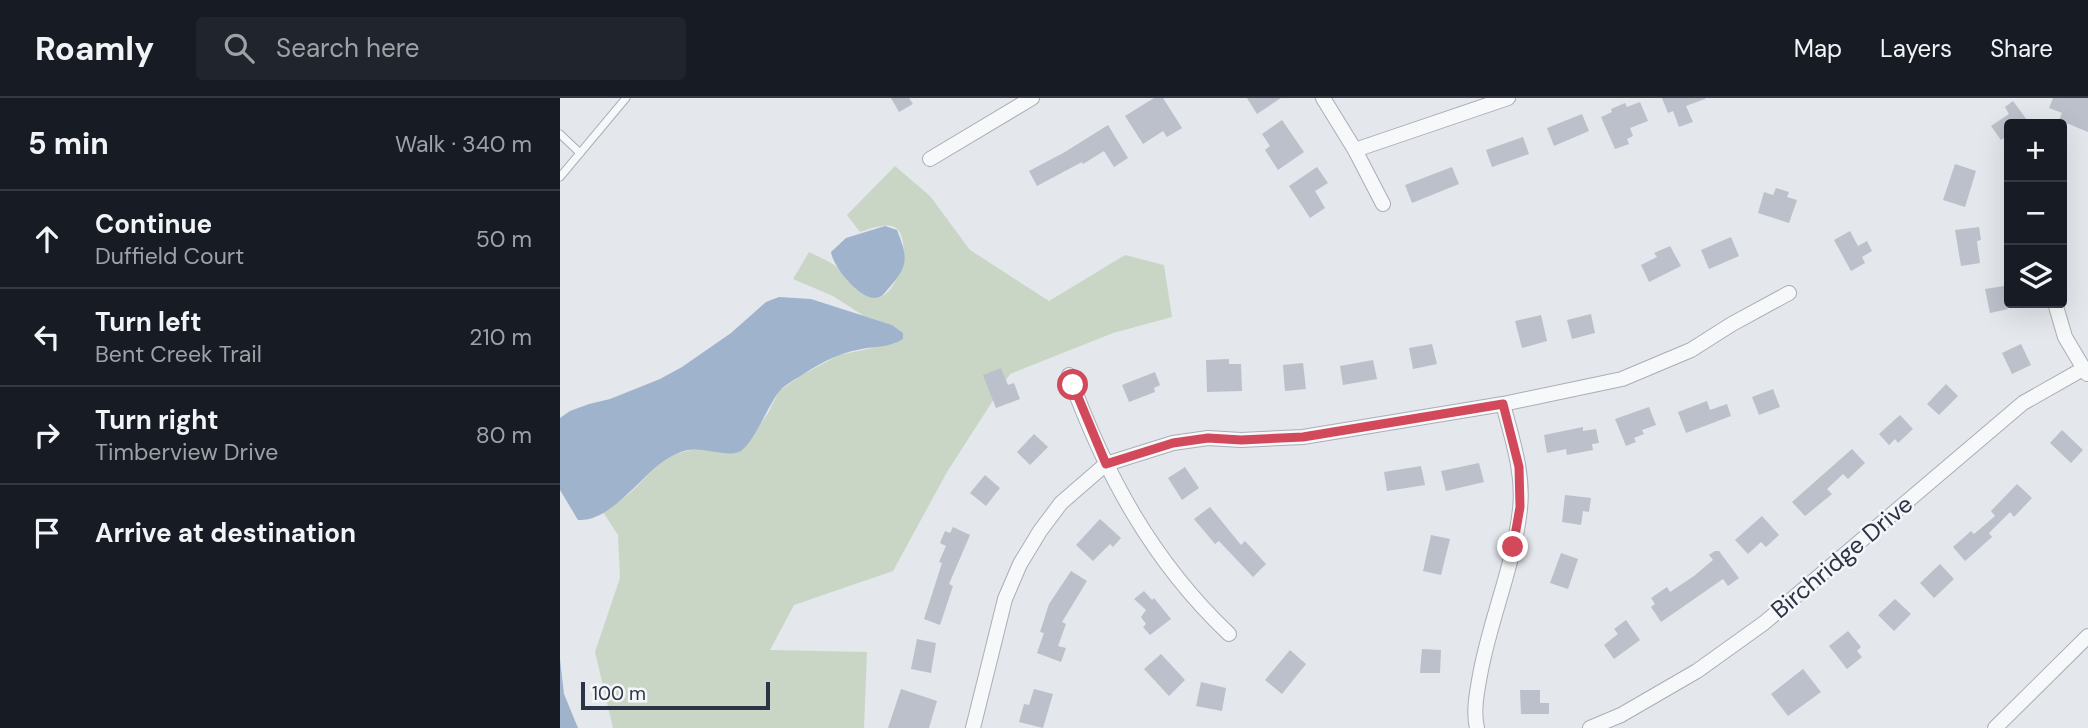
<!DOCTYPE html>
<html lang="en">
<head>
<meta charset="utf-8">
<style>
  body { margin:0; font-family:"DM Sans",sans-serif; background:#20242c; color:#f1f3f6 }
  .controls { position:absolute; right:21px; top:21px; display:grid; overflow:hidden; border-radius:7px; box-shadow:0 7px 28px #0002 }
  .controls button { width:63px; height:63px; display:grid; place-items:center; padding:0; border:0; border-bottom:2px solid #363941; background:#171b24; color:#f1f3f6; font:35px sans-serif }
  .scale { position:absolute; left:21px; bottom:18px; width:189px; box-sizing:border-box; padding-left:7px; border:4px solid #2b3445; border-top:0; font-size:19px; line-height:24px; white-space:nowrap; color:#2b3445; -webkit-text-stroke:5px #f4f6f9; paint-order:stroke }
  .stop { position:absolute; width:21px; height:21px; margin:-16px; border:5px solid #d1495b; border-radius:50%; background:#fff }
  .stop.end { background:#d1495b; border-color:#fff; box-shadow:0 2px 7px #0008 }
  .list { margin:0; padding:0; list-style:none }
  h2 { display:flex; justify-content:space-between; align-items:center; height:91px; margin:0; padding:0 28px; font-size:30px }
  h2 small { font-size:23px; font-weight:400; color:#9ea1a6 }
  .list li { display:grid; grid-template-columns:46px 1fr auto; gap:21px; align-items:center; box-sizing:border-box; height:98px; padding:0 28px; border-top:2px solid #363941 }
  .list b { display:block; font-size:26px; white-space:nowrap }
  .list p { margin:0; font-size:23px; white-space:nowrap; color:#9ea1a6 }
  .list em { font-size:23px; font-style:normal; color:#9ea1a6 }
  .icon { flex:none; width:38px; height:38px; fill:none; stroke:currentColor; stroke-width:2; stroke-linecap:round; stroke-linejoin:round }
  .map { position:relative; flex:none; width:1528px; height:630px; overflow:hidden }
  header { display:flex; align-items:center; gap:42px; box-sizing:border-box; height:98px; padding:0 35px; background:#171b24; border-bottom:2px solid #363941 }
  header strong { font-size:33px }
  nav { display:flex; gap:38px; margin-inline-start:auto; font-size:24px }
  .search { width:490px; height:63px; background:#20242c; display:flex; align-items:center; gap:18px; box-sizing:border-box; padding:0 24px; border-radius:7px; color:#9ea1a6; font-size:26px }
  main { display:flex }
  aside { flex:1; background:#171b24 }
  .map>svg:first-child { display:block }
  .green { fill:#c9d6c5 }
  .water { fill:#9fb4cc }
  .building { fill:#bbc0ca }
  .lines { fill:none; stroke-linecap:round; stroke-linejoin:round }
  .lane-casing { stroke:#a9aeb7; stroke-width:9 }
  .street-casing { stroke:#a9aeb7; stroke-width:16 }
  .lane { stroke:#f7f8fa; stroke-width:7 }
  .street { stroke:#f7f8fa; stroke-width:14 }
  .route { stroke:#d1495b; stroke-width:9 }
  .labels { text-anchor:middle; stroke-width:5; stroke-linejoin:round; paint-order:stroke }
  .street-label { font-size:24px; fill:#2b3445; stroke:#f4f6f9 }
</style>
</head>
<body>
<header>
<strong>Roamly</strong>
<div class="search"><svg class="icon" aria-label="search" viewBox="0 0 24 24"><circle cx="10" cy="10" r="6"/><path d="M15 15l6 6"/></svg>Search here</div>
<nav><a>Map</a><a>Layers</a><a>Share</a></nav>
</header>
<main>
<aside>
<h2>5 min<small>Walk · 340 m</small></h2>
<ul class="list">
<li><svg class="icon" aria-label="ahead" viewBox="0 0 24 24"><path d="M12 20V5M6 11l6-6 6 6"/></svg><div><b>Continue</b><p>Duffield Court</p></div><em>50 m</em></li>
<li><svg class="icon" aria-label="left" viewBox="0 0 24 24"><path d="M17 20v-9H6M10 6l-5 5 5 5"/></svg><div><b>Turn left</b><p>Bent Creek Trail</p></div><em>210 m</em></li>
<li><svg class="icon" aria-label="right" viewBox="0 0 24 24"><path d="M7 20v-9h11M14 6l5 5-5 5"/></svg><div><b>Turn right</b><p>Timberview Drive</p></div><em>80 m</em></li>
<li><svg class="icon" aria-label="arrive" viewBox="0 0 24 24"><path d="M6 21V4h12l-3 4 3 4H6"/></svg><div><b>Arrive at destination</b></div></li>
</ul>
</aside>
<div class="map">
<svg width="1528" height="630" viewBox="0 0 1528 630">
  <rect width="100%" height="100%" fill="#e4e7ec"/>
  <!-- green -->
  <path class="green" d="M335 68 370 98 410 152 489 203 565 157 604 167 612 219 553 235 450 276 387 374 333 473 234 507 210 552 307 554 304 630H53L35 554 60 480 58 437 43 414C52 408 62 402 70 395 89 378 100 359 127 353 145 348 163 357 181 353L208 315 219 293 242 277 279 257 336 245 343 235 332 227 304 218 273 198 233 181 249 154C257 158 267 162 274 167 287 176 295 193 311 199 337 209 357 135 332 128 322 126 309 131 300 134L287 117Z"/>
  <!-- water -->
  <g class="water">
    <path d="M325 128 337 132C348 160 349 168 328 191 324 196 321 200 315 200 298 200 273 168 271 154L286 140Z"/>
    <path d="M219 199 251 201 332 227 343 235V241C329 250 313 248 297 252 276 256 257 267 239 279 232 283 223 288 218 295 207 310 195 342 181 353 171 360 142 349 128 352 119 354 111 358 104 363 79 380 50 424 18 422L0 392V320L10 313 29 306 50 301 100 281 122 269 171 235 206 204Z"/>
    <path d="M0 561 4 596 18 630H0Z"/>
  </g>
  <!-- building -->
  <g class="building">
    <path d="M331 0H349L353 6 339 14Z"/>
    <path d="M594 0H603L622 30 607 39 603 33 583 46 565 18Z"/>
    <path d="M687 0H721L697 16Z"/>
    <path d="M1102 0H1145V1L1126 8 1133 24 1119 29 1113 13 1108 15Z"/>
    <path d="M1493 0H1528V34L1499 22 1502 15 1489 10Z"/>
    <path d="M1453 3 1470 26H1449V37L1441 42 1431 28 1449 16 1445 9Z"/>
    <path d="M1080 4 1088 23 1070 30 1073 38 1067 41 1069 46 1055 51 1041 19 1052 14 1051 11 1065 5 1067 9Z"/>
    <path d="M1022 16 1029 33 994 48 987 30Z"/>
    <path d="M722 22 744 54 718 72 705 52 710 48 702 36Z"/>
    <path d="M548 27 568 60 554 69 544 53 523 66 522 64 477 88 469 73 505 54Z"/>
    <path d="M963 39 969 56 932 69 926 52Z"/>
    <path d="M1395 66 1416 73 1405 109 1383 102Z"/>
    <path d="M757 69 768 85 755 93 765 110 750 120 729 88Z"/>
    <path d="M892 69 899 86 852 105 845 87Z"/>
    <path d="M1216 90 1229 94 1227 99 1237 102 1229 125 1198 115 1204 94 1213 97Z"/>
    <path d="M1419 129 1421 142 1417 143 1420 165 1401 168 1395 132Z"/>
    <path d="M1290 133 1298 148 1307 143 1312 153 1302 159 1305 165 1291 173 1274 142Z"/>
    <path d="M1171 139 1179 158 1149 171 1141 152Z"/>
    <path d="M1110 148 1121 168 1089 184 1081 167 1097 159 1094 155Z"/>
    <path d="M1444 188 1448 211 1430 215 1425 191Z"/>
    <path d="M1031 216 1035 235 1012 241 1007 222Z"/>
    <path d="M981 217 987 243 962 250 955 223Z"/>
    <path d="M872 246 877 266 853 271 849 250Z"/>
    <path d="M1461 246 1471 267 1452 276 1442 255Z"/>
    <path d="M669 261V266H681L682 293 647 294 646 262Z"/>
    <path d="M813 262 817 281 783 287 780 268Z"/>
    <path d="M743 265 746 291 725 293 723 267Z"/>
    <path d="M441 270 448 287 454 285 460 301 436 310 423 277Z"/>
    <path d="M595 274 600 287 594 290 595 294 569 304 562 287Z"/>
    <path d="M1386 286 1398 298 1379 317 1367 306Z"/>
    <path d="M1213 291 1220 309 1199 317 1192 299Z"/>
    <path d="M1147 303 1150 312 1167 306 1171 318 1126 335 1118 314Z"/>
    <path d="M1089 309 1096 327 1082 332 1084 336 1074 340 1076 344 1066 348 1055 321Z"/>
    <path d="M1340 317 1353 331 1338 345 1335 341 1329 347 1319 336Z"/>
    <path d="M1023 329V333L1036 331 1039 345 1032 346 1033 352 1007 357 1006 351 987 355 984 337Z"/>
    <path d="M1502 332 1523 352 1511 365 1490 345Z"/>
    <path d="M474 336 488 349 470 367 457 354Z"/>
    <path d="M1292 351 1305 365 1288 381 1283 376 1267 391 1272 396 1245 418 1232 404Z"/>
    <path d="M919 365 924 384 886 393 881 373Z"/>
    <path d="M861 368 865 387 827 393 824 374Z"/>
    <path d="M625 369 639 390 622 402 608 380Z"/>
    <path d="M425 377 440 390 426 408 410 395Z"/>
    <path d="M1457 386 1472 400 1454 419 1450 414 1429 435 1432 439 1405 463 1393 449 1411 433 1414 436 1435 418 1431 413Z"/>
    <path d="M1005 397 1031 400 1029 414 1023 413 1021 427 1002 424Z"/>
    <path d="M650 409 681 447 685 443 706 466 693 479 659 443 655 446 634 421Z"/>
    <path d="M1202 418 1219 437 1206 449 1201 444 1188 456 1175 442Z"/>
    <path d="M540 421 561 440 553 449 550 446 533 463 516 447Z"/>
    <path d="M393 429 410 437 389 486 393 488 380 527 364 521 382 465 379 464 386 448 380 445 385 433 390 435Z"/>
    <path d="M871 437 890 441 881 477 863 473Z"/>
    <path d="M1155 453H1159L1179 480 1168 488 1163 481 1101 524 1091 509 1095 506 1091 500 1107 489 1110 494 1134 478 1153 462 1149 457Z"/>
    <path d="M1001 455 1018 461 1008 491 990 485Z"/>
    <path d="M1380 466 1394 481 1374 500 1360 485Z"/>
    <path d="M511 473 527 483 502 524 506 526 498 548 506 550 501 564 477 555 484 535 480 534 489 506Z"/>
    <path d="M584 493 592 502 594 500 611 521 590 537 583 529 586 526 581 519 586 512 574 501Z"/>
    <path d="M1335 501 1351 516 1334 533 1318 517Z"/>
    <path d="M1066 522 1080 542 1054 561 1044 547 1058 536 1054 531Z"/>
    <path d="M1288 533 1301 549 1297 553 1302 559 1287 571 1269 548Z"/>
    <path d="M357 541 376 545 371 575 351 571Z"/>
    <path d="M862 551 881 552 880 575H860Z"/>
    <path d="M730 552 746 566 722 596 705 582Z"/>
    <path d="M601 556 625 582 609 598 584 571Z"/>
    <path d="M1243 571 1261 594 1228 618 1211 596Z"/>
    <path d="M641 584 666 590 662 613 636 608Z"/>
    <path d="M341 591 377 603 369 630H328Z"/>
    <path d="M474 591 493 596 483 630 459 624 464 606 469 607Z"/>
    <path d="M960 592H980V605H989V616H961Z"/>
  </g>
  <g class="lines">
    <!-- lane casing -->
    <g class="lane-casing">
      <g id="lane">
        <path d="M0 36 20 55"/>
        <path d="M0 79 66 0"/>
      </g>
    </g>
    <!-- street casing -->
    <g class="street-casing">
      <g id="street">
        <path d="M763 0 795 52 823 106"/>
        <path d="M795 52 948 0"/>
        <path d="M370 61 472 0"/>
        <path d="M1495 205 1505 239 1527 276"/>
        <path d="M509 277C545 376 592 463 669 536"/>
        <path d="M413 630 445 501 460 466 480 433 501 405 546 366 613 345 648 340 681 342 743 339 943 306 1062 281 1131 252 1172 226 1229 195"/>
        <path d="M917 630C913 614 917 593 920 577 930 521 954 468 960 411 964 375 952 341 943 306"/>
        <path d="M1030 630 1061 617 1137 573 1204 525 1463 305 1523 271"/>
        <path d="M1435 630 1528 538"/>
      </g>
    </g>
    <!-- lane -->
    <use href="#lane" class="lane"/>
    <!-- street -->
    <use href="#street" class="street"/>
  </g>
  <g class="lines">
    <!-- route -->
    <path class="route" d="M513 287 546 366 613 345 648 340 681 342 743 339 943 306 959 369 960 409 953 449"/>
  </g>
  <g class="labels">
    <!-- street labels -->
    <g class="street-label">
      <text transform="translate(1282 459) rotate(-40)" y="8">Birchridge Drive</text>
    </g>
  </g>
</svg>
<div class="controls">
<button>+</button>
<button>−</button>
<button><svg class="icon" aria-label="layers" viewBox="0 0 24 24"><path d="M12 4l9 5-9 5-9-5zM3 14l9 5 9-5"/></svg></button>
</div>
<div class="scale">100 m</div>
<div class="stop" style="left:513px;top:287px"></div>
<div class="stop end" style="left:953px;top:449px"></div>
</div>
</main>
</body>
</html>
